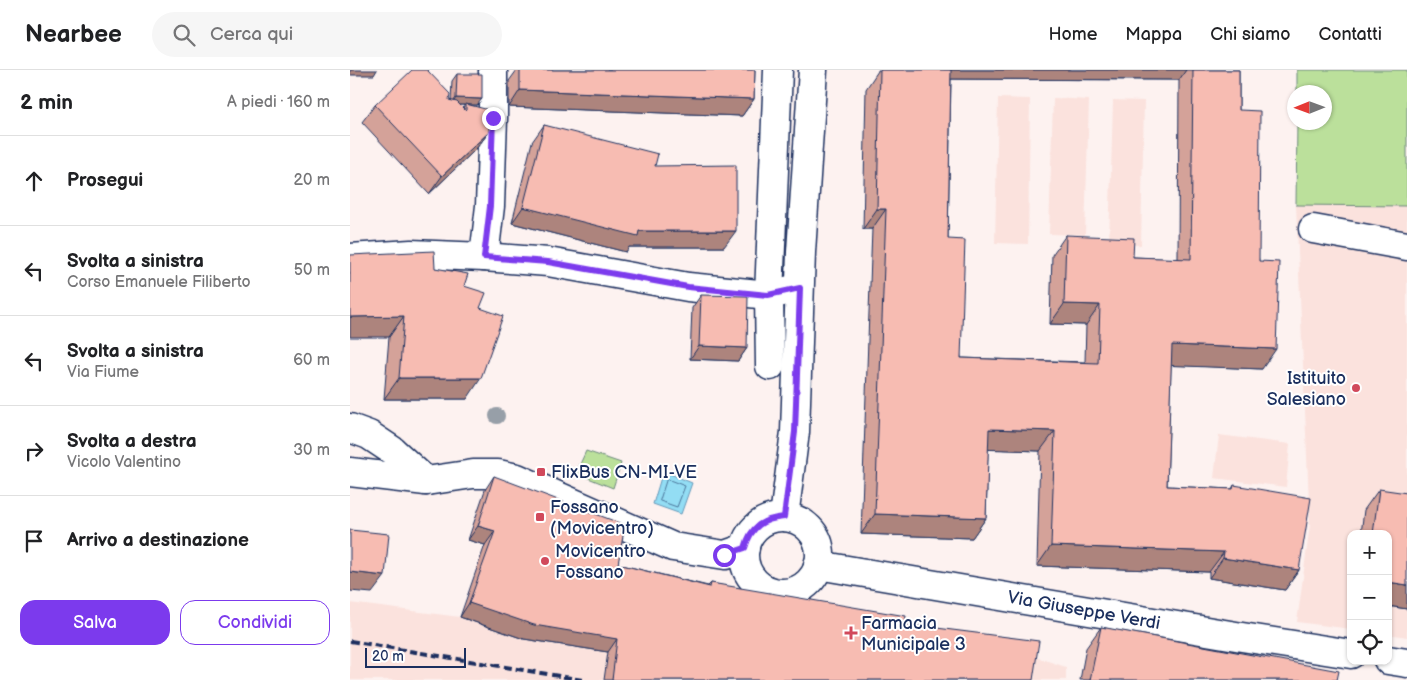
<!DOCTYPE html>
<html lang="it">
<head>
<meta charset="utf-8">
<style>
  body { margin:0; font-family:"Balsamiq Sans",sans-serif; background:#f6f6f6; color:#202124 }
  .controls { position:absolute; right:15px; bottom:15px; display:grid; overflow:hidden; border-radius:10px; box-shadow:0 1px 4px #0004 }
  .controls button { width:45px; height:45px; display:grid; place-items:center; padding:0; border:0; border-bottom:1px solid #e0e0e0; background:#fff; color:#202124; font:25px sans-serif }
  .compass { position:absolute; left:937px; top:15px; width:45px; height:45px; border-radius:50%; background:#fff; box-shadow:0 1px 4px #0004; rotate:269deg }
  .scale { position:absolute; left:15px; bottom:12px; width:101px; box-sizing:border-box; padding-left:5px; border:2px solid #1b2f5e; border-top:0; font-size:14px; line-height:18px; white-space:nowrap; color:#1b2f5e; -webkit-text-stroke:4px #fff; paint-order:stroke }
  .stop { position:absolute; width:15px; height:15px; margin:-11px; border:4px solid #7c3aed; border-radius:50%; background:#fff }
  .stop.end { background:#7c3aed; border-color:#fff; box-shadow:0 1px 5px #0008 }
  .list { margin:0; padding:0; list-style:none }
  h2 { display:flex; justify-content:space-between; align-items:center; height:65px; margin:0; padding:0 20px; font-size:21px }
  h2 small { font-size:16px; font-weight:400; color:#757577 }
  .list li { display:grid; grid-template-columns:32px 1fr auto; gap:15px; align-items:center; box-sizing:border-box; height:90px; padding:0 20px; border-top:1px solid #e0e0e0 }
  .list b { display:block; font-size:19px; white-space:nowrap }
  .list p { margin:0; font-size:16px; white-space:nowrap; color:#757577 }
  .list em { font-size:16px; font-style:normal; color:#757577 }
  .actions { display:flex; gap:10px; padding:15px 20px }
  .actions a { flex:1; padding:11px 0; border:1px solid #7c3aed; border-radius:15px; text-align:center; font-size:18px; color:#7c3aed }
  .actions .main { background:#7c3aed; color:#fff }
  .icon { flex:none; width:28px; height:28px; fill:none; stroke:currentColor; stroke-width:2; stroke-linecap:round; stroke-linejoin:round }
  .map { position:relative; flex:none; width:1057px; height:610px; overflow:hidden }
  header { display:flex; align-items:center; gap:30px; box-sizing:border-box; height:70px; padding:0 25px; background:#fff; border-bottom:1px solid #e0e0e0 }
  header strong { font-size:24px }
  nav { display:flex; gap:28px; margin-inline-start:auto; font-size:18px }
  .search { width:350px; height:45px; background:#f6f6f6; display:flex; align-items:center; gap:12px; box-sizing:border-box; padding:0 18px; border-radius:28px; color:#757577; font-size:19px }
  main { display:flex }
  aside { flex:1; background:#fff }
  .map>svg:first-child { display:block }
  .built { fill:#fbe2dd }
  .green { fill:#bbe09b; stroke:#6b887c }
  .water { fill:#93ddf4; stroke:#6397b8 }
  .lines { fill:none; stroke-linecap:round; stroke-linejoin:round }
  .shore { stroke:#4b759a; stroke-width:1 }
  .minor-casing { stroke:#1b2f5e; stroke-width:31 }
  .minor { stroke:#fff; stroke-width:28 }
  .rail { stroke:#1b2f5e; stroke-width:4; stroke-dasharray:8 4; stroke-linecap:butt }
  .tree { fill:#979fa8 }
  .wall { fill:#d4a299; stroke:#1b2f5e; fill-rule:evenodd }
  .shaded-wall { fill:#ad847d; stroke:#1b2f5e }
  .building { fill:#f7bcb2; stroke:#1b2f5e }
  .route { stroke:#7c3aed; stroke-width:6 }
  .poi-dot { fill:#d1495b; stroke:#fff; stroke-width:2 }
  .labels { text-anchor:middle; stroke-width:4; stroke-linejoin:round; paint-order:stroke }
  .poi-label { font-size:18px; fill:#1b2f5e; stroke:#fff; text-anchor:start }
  .street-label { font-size:18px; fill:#1b2f5e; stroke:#fff }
</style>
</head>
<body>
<header>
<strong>Nearbee</strong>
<div class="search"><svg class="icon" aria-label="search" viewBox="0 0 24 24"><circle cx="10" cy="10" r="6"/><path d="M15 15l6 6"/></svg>Cerca qui</div>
<nav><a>Home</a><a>Mappa</a><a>Chi siamo</a><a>Contatti</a></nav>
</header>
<main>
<aside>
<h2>2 min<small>A piedi · 160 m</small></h2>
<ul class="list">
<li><svg class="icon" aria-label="ahead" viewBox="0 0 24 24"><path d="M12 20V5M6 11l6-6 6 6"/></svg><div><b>Prosegui</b></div><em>20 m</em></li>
<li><svg class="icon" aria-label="left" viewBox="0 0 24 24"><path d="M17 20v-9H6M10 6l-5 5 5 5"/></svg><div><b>Svolta a sinistra</b><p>Corso Emanuele Filiberto</p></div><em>50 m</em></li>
<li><svg class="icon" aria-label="left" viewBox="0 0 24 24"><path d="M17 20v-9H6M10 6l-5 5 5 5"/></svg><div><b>Svolta a sinistra</b><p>Via Fiume</p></div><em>60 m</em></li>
<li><svg class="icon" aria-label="right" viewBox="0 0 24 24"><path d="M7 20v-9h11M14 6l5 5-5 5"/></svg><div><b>Svolta a destra</b><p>Vicolo Valentino</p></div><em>30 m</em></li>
<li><svg class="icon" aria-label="arrive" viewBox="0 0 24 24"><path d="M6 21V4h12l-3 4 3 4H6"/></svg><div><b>Arrivo a destinazione</b></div></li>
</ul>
<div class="actions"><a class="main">Salva</a><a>Condividi</a></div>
</aside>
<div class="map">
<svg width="1057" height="610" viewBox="0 0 1057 610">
  <rect width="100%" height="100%" fill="#fdf2f0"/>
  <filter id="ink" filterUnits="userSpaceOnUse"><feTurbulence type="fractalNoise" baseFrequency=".02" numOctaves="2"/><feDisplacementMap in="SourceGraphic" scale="10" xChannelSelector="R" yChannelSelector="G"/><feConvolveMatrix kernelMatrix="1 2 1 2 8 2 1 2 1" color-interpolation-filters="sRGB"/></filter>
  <g filter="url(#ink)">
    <!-- built -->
    <g class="built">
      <path d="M947 0H1057V567L1038 564V464H1001V559L947 552 960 455 946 135 947 53 974 52V22H947Z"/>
      <path d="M648 28 680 29 678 174 645 173Z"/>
      <path d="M703 28 739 30 735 165 699 164Z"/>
      <path d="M763 30 794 31 791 175H759Z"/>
      <path d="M869 365 940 374 936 417 864 408Z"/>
      <path d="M0 533 110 547 174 569 222 577 288 586 679 585 716 597V610H0Z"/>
    </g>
    <!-- green -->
    <g class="green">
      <path d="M947 0H1057V136L946 135 947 53 974 52V22H947Z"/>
      <path d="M236 381 271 393 263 418 226 403Z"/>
    </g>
    <!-- water -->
    <path class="water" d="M313 401 342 413 331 444 303 434Z"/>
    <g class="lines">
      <!-- shore -->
      <path class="shore" d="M317 409 335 416 327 437 310 431Z"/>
      <!-- minor casing -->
      <g class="minor-casing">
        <g id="minor">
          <path d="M963 159 1057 176"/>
          <path d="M134 187 140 136 143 48V0"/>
          <path d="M0 188 61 184 134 187 198 192 338 217 419 225 449 218"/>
          <path d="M420 296 419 225 428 0"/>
          <path d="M0 358 19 365 43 381 76 411"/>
          <path d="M0 402 76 411 123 404H148L167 408 323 477 375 485 395 478"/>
          <path d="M434 447 445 362 451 182 463 0"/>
          <circle cx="432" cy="485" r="38"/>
          <path d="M468 495 892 567 1001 584"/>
          <path d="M1038 590 1057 593"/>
        </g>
      </g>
      <!-- minor -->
      <use href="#minor" class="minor"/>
      <!-- rail -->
      <path class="rail" d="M0 571 233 610"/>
    </g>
    <!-- trees -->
    <circle class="tree" cx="147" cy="346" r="8"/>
    <!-- wall -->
    <g class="wall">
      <path d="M167 0H405L404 29 392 46 159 37V11Z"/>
      <path d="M528 0H889V40L909 191 912 299 821 295 817 416 882 419 884 415 949 500 935 520 859 508V502L687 496 690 381 638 379 636 448 622 468 511 464 522 159H513L516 19 528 1ZM601 9 829 10 828 189 783 187 716 165 702 185 700 254 736 255 735 292 611 288 598 169Z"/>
      <path d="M107 4 127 35H119L139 62 126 79 79 124 12 52 25 35 101 31 102 11ZM110 35H115L113 38Z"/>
      <path d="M194 55 305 96 374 177H279L276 182 162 153 182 72Z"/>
      <path d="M85 198 114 216 130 238 117 329H34L39 267Z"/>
      <path d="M351 225 397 278 388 291 340 289 342 238Z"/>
      <path d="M144 406 268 494 358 516 361 513 555 554 683 610H254L258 582 174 569 110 547 135 475 118 470 135 420Z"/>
      <path d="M1029 419 1057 539 1038 536V464H1011L1014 440Z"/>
      <path d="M751 557 987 610H730L736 578Z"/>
    </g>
    <!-- shaded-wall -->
    <g class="shaded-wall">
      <path d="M0 0H27L24 5H0Z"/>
      <path d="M594 0H836L829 10 587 9Z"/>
      <path d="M170 20 404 29 392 46 159 37Z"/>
      <path d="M106 28 132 29 127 35H101Z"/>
      <path d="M139 62 126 79 79 124 92 106Z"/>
      <path d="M173 137 289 161H386L374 177H279L276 182 162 153Z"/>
      <path d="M527 139H536L522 159H513Z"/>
      <path d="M714 234 750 235 736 255 700 254Z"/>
      <path d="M54 246 39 267H0V247Z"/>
      <path d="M822 275 926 279 912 299 808 295Z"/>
      <path d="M349 276 397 278 388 291 340 289Z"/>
      <path d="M49 308H131L117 329H34Z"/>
      <path d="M639 359 705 361 690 381 625 379Z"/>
      <path d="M525 444 636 448 622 468 511 464Z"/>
      <path d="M128 456 145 461 135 475 118 470Z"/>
      <path d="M701 476 874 482 859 502 687 496Z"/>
      <path d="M873 488 949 500 935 520 859 508Z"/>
      <path d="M0 502 35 506 22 523 0 521Z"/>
      <path d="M1038 512 1057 515V539L1038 536Z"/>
      <path d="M119 533 267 569 258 582 174 569 110 547Z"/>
    </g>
    <!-- building -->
    <g class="building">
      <path d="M62 0H77L100 24 99 30 107 32 116 41V34L139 40V62L92 106 25 35Z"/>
      <path d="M170 0H405L404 29 170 20Z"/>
      <path d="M530 0H601L598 169 615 170 611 288 748 293 750 235 714 234 716 165 784 168 783 187 841 189 843 0H889V40L910 41 909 191 929 192 926 279 822 275 817 416 883 419 884 415 961 428 949 500 873 488 874 482 701 476 705 361 639 359 636 448 525 444 536 139H527Z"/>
      <path d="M107 4H132V29L106 28Z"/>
      <path d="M194 55 308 84 305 96 386 95V161H289L288 166 173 137Z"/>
      <path d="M84 181 85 198 118 204 114 216 136 223 130 238 153 246 131 308H49L54 246 0 247V185Z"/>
      <path d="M351 225 398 226 397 278 349 276Z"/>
      <path d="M144 406 275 455 268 494 360 517 361 513 556 546 555 554 689 571 683 610H262L267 569 184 555 119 533 145 461 128 456Z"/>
      <path d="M1029 419 1057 423V515L1038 512V464H1023Z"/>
      <path d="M0 460 39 464 35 506 0 502Z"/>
      <path d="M751 557 989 601 987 610H740Z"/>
    </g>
  </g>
  <g class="lines" filter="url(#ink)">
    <!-- route -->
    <path class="route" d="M143 48 140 136 134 187 198 192 338 217 418 225 450 218 445 362 434 447C413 449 401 456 395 478L374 485"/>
  </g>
  <!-- markers -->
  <g class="poi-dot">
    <circle cx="1006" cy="318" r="5"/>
    <rect x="186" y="397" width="10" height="10" rx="2.5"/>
    <rect x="185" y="442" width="10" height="10" rx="2.5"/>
    <circle cx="195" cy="491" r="5"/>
    <path d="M498.5 555.5h5v5h5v5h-5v5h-5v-5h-5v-5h5z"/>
  </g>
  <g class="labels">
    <!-- poi labels -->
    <g class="poi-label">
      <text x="996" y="314" text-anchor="end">Istituito<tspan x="996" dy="21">Salesiano</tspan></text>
      <text x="201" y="408">FlixBus CN-MI-VE</text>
      <text x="200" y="443">Fossano<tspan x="200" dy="21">(Movicentro)</tspan></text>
      <text x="205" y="487">Movicentro<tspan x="205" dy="21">Fossano</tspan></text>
      <text x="511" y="559">Farmacia<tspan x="511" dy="21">Municipale 3</tspan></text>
    </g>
    <!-- street labels -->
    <g class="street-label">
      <text transform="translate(734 540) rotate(10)" y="6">Via Giuseppe Verdi</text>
    </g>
  </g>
</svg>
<div class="controls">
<button>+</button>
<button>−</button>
<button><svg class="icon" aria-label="locate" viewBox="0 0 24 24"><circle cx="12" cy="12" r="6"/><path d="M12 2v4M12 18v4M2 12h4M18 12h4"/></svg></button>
</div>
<svg class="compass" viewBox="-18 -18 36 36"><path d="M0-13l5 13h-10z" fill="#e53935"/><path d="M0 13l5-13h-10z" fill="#757577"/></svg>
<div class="scale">20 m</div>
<div class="stop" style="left:374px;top:485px"></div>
<div class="stop end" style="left:143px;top:48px"></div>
</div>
</main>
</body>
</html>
